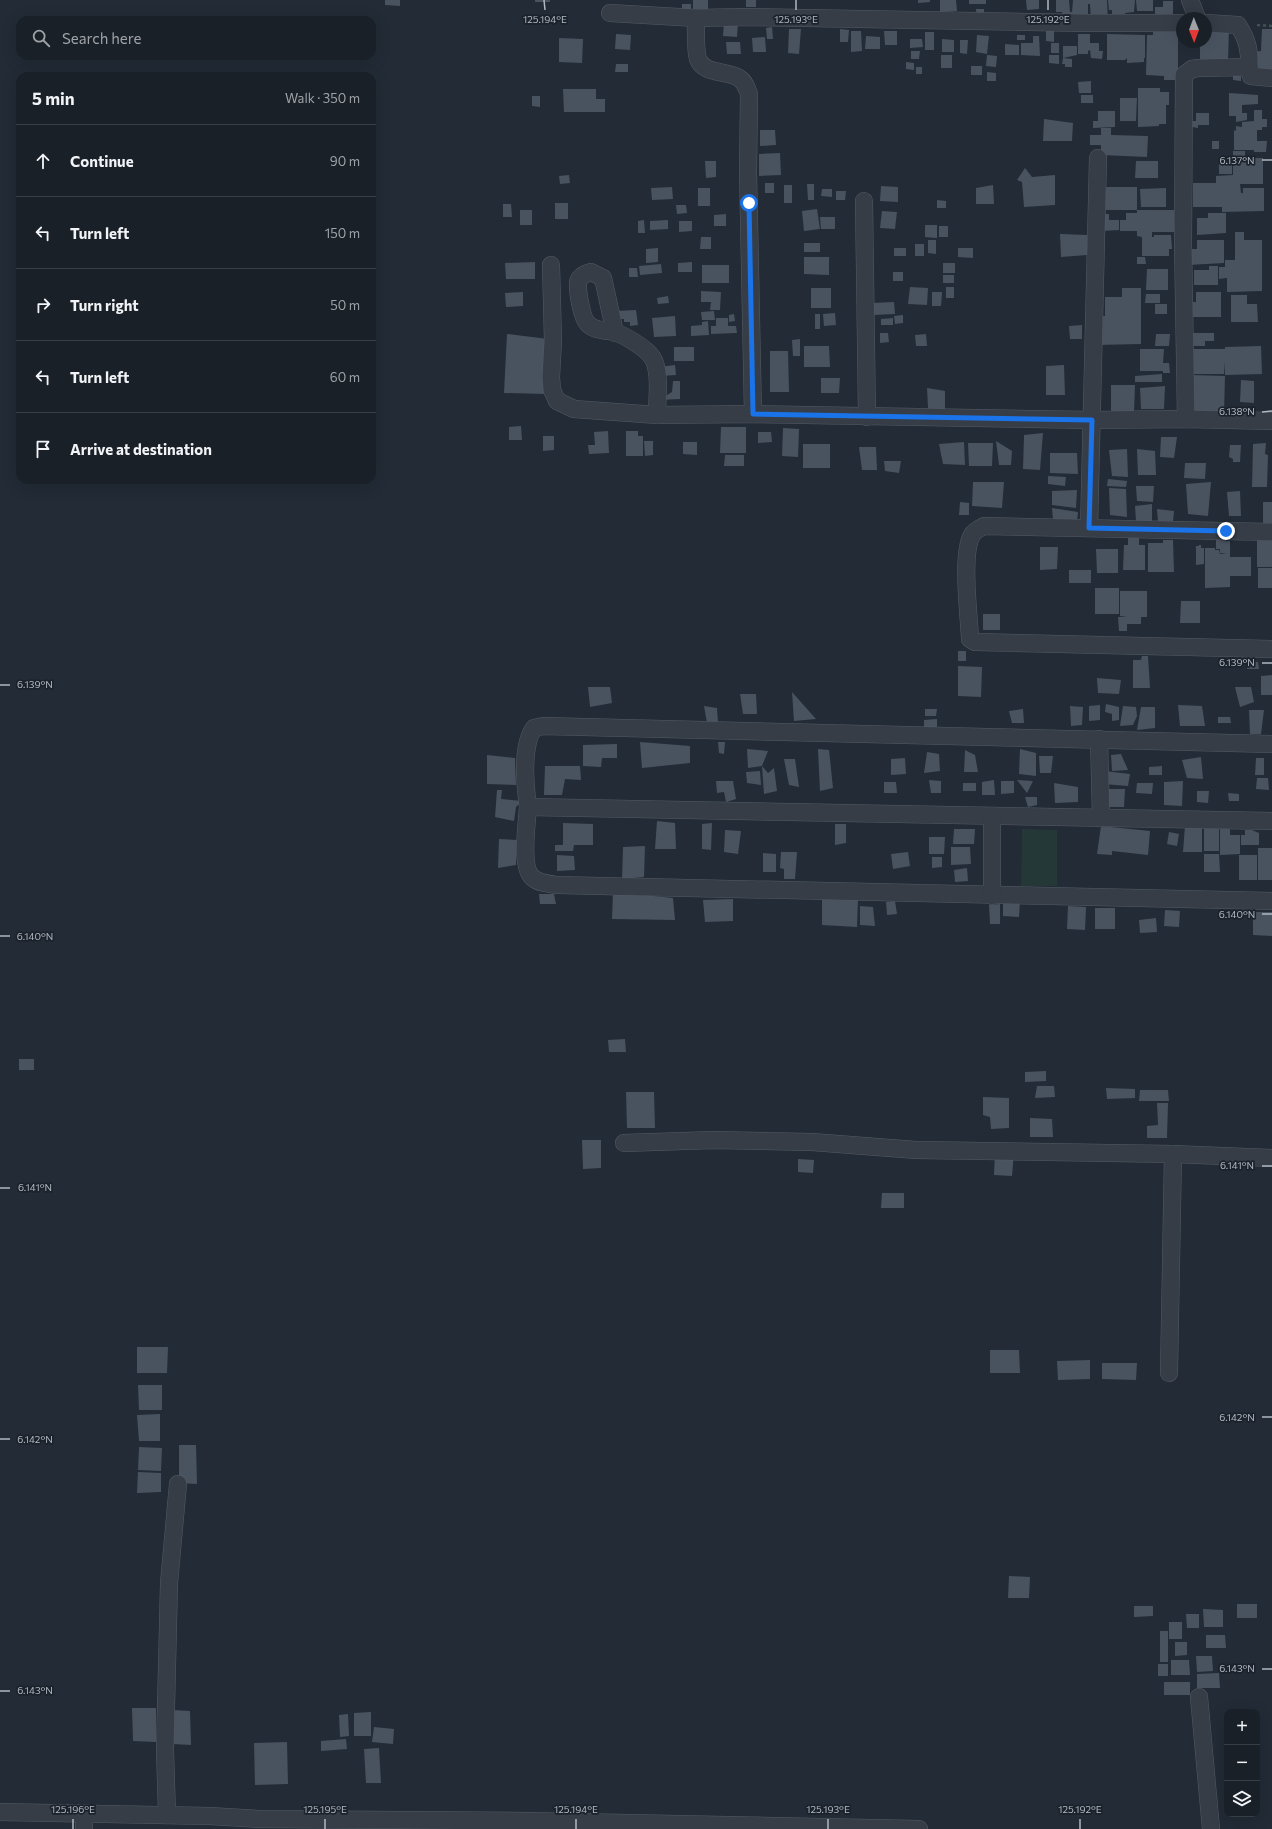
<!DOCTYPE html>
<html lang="en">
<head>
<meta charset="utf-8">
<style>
  body { margin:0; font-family:Commissioner,sans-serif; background:#272d34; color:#f1f3f6 }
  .controls { position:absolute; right:12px; bottom:12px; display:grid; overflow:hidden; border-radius:8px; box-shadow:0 4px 16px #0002 }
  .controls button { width:36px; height:36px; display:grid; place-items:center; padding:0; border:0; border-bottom:1px solid #383e45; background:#1a2028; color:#f1f3f6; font:20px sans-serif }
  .compass { position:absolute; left:1176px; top:12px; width:36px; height:36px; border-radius:50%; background:#1a2028; box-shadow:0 4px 16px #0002; rotate:179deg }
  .stop { position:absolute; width:12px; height:12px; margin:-9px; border:3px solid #1a73e8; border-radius:50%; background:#fff }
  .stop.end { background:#1a73e8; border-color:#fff; box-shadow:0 1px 4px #0008 }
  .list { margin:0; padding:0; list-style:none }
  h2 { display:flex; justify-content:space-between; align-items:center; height:52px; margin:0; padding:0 16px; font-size:17px }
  h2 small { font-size:13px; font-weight:400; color:#9fa3a8 }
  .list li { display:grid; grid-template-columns:26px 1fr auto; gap:12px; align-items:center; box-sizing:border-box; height:72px; padding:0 16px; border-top:1px solid #383e45 }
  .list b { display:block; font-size:15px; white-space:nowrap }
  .list em { font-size:13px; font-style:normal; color:#9fa3a8 }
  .icon { flex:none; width:22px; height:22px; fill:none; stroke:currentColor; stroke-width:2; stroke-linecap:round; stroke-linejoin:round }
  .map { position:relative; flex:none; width:1272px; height:1829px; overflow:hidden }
  .search { position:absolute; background:#1a2028; box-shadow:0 4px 16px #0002; left:16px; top:16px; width:360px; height:44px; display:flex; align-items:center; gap:10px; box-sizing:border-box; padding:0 14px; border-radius:12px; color:#9fa3a8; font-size:15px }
  .panel { position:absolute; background:#1a2028; box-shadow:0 4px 16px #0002; left:16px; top:72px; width:360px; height:412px; border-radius:12px }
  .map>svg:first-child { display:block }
  .green { fill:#253838 }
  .building { fill:#495360 }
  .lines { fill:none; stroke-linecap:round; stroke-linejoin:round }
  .minor-casing { stroke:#535b65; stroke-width:18 }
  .path { stroke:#425355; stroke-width:2.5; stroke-dasharray:3 3; stroke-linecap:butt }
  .minor { stroke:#363d47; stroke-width:17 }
  .route { stroke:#1a73e8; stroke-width:5 }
  .ticks { fill:none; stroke:#b0b8c3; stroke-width:1.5 }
  .ticks-label { font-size:10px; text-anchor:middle; fill:#b0b8c3; stroke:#1b222b; stroke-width:3.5; stroke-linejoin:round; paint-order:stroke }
</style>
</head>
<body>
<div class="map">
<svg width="1272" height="1829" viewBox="0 0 1272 1829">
  <rect width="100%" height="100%" fill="#222b36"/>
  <!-- green -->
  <path class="green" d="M1022 829 1057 830V886H1021Z"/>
  <!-- building -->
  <g class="building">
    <path d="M385 0H400V6L385 5Z"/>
    <rect x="535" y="0" width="15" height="2"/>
    <path d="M693 0H708V10L693 11Z"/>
    <rect x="746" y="0" width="10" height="7"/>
    <path d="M918 0H930V2L918 3Z"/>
    <path d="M940 0H956L957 11 940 12Z"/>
    <rect x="969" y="0" width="17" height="4"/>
    <path d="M1026 0H1039V9L1027 10Z"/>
    <path d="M1056 0H1069L1070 12H1072L1073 0H1107L1108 22H1091L1090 4H1080H1088V23L1063 22 1062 12H1056Z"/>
    <path d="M1108 0H1135L1134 12 1125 13V18L1112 19V10H1109Z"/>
    <path d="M1136 0H1153V11H1137Z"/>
    <path d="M1163 1H1173V16H1155V7H1163Z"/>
    <rect x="682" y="4" width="9" height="11"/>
    <path d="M976 9H984V19H977Z"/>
    <path d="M724 22 738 24 737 37 723 36Z"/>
    <path d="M772 27 773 39H767L766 28Z"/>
    <path d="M1207 28H1229L1228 62 1200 65V42H1206Z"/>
    <path d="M789 29H801L799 54 788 53Z"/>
    <path d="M840 29 849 30 848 42H840Z"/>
    <path d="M1153 29H1164V32H1178V80H1164V76L1146 75 1147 35H1153Z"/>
    <path d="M1262 29H1272V73H1263V68H1261V72L1251 73 1250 52 1261 51Z"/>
    <path d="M851 31H861L862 51 851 52Z"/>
    <path d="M884 31H897V45H885Z"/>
    <path d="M1046 31H1054V42L1046 41Z"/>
    <rect x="925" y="32" width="9" height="18"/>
    <path d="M616 34 631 35 630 50 615 49Z"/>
    <path d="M1078 34H1090V43H1099V51H1103L1102 59 1091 58 1090 50 1088 51V54H1078Z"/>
    <path d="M1107 34 1145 35V58H1144V62L1127 63V58L1125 60H1107Z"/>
    <path d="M977 35 989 36 987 54 976 52Z"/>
    <rect x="1017" y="35" width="8" height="5"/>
    <path d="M866 36 880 37V49H865Z"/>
    <path d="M1033 36H1039L1040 56 1021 55V43H1033Z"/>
    <path d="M765 37 766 52H753L752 38Z"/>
    <path d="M559 38 583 39 582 63 559 62Z"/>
    <path d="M910 39H922L923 47 910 48Z"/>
    <path d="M942 39 954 40V52H942Z"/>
    <path d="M960 40H968L967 54 960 53Z"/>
    <path d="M726 42H740L741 54H727Z"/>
    <rect x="1051" y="43" width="8" height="10"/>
    <path d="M1005 44 1019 45V55H1005Z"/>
    <path d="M1063 46H1077V55L1063 58Z"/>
    <path d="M911 51H920L919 59H911Z"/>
    <rect x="941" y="55" width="11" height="13"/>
    <path d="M987 55 997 56 996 67 986 66Z"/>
    <path d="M1049 55H1059V64L1049 63Z"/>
    <path d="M1063 58 1072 59V67H1065V64H1062Z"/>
    <path d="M906 62 914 63V70L906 69Z"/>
    <path d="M616 64H628V72H615Z"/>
    <rect x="971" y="66" width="11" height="9"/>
    <rect x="916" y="67" width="6" height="7"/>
    <path d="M1233 68H1241V81L1233 80Z"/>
    <path d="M987 72 996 73V81H987Z"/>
    <path d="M1091 81V93H1079L1078 82Z"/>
    <path d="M1138 88H1160V92H1169V105H1166V124H1159V126L1138 127Z"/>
    <path d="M563 89H596V99H605V112H564Z"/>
    <path d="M1229 93 1258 95V104L1242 105V113H1247V120L1236 122V116H1229Z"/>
    <rect x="1081" y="95" width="12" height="8"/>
    <path d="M532 96H540V107L532 106Z"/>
    <path d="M1120 98H1137L1136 121H1120Z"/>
    <path d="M1254 110H1262V119H1267V127H1262V130H1254H1257V141H1267L1266 152H1254V150H1234V130L1236 131V126L1242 127V122L1254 121Z"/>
    <path d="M1098 111H1115V127L1093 128V121H1098Z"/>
    <path d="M1196 113H1209V125H1198V128L1192 127V121H1196Z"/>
    <path d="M1044 119 1073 123 1072 141H1043Z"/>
    <path d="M1101 128H1111V135L1148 136 1147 157 1101 155V145H1090V135H1101Z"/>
    <path d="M760 130H775L776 145 760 146Z"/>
    <rect x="1212" y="141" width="7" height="8"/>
    <path d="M1233 151H1245V158H1263V184H1240L1241 193H1243V188H1264V211L1222 212V207H1193V183H1216V176L1233 175Z"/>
    <path d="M780 153 781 175 759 176V154Z"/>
    <rect x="1219" y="158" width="13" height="16"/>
    <path d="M705 161H716V177L706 178Z"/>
    <path d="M1136 161H1158V178H1135Z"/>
    <path d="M1025 168 1032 177 1055 175V205L1024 207 1022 182 1017 180Z"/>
    <path d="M569 175 570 183 560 184 559 176Z"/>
    <rect x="765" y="183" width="9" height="10"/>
    <path d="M807 184H814V200H808Z"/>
    <rect x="784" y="185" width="8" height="18"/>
    <path d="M993 185 994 204H976V188Z"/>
    <path d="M881 186 898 187V202L880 201Z"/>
    <path d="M672 187 673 199 652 200 651 188Z"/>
    <path d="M1100 187H1137V210H1174V232H1152V237H1154V235H1171L1172 249H1169V256H1142V237L1137 236V231H1120V220H1126V213H1137V210H1100Z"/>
    <rect x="698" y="188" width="12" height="18"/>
    <path d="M1166 188V207H1141L1140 189Z"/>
    <path d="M822 189H832V197L821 196Z"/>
    <path d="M836 191H846L845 200H836Z"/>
    <path d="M937 200 946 201V208H937Z"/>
    <rect x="555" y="203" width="13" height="16"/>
    <path d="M503 204H511L512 217H503Z"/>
    <path d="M676 205H686L687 213 677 214Z"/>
    <path d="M817 209 820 229 804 231 802 211Z"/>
    <rect x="520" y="210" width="12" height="15"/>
    <path d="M882 211 897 212 895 229 880 228Z"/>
    <path d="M1208 213H1226V233L1197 235V218H1208Z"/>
    <path d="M726 214V226H714V215Z"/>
    <path d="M1101 214H1109V220H1119V230L1101 231Z"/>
    <path d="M820 217H835V229H821Z"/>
    <path d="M644 220 645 233H638V221Z"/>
    <path d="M668 220V229L650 230V221Z"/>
    <path d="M679 221H692V231L679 232Z"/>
    <path d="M925 225H937V238L925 237Z"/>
    <rect x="939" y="226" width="9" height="11"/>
    <path d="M1235 232H1244V240H1262V291L1227 292V278L1219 279V267H1225V260H1235Z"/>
    <path d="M1060 234 1087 235V255L1061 257Z"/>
    <path d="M701 237H711V249H700Z"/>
    <path d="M928 240H936V254L928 253Z"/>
    <path d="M1197 240H1224V263L1188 265 1192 260V249H1197Z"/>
    <rect x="804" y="243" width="16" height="9"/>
    <rect x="915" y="244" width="9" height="12"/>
    <path d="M658 248V262L646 263V249Z"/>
    <rect x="894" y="248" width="12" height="8"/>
    <path d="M958 248H973V258L958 257Z"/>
    <path d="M804 257H829V275L804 274Z"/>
    <path d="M1137 257H1145L1146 264H1137Z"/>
    <path d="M535 262V279H506L505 263Z"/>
    <path d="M692 262V272H678V263Z"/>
    <rect x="943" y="263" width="12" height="10"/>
    <path d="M661 264 662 273 640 275 639 266Z"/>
    <rect x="702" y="265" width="27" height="18"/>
    <path d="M1209 266H1218V285H1194V270H1209Z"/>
    <path d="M629 268H637L638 277H629Z"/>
    <path d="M1147 269H1168V290H1146Z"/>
    <rect x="893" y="272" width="10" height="9"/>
    <rect x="943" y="275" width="11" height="8"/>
    <path d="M910 287 928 288 927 305 908 304Z"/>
    <rect x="946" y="287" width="8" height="11"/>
    <rect x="811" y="288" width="20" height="20"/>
    <path d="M1122 288H1141V344L1097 345 1100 316H1105V297H1122Z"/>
    <path d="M701 291 721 292 720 310H710L711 302H701Z"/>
    <path d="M523 292V306L506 307 505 293Z"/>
    <path d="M932 292H942L941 306H932Z"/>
    <path d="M1196 292H1221V317H1191V302H1196Z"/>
    <path d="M1146 294H1160V303H1145Z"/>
    <path d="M1231 295H1247V304H1257L1258 322H1231Z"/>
    <path d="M668 296 669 303 658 304 657 298Z"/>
    <path d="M894 302 895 314 873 315 872 303Z"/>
    <rect x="1155" y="304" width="12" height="10"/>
    <path d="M636 310 638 325 630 326V322H624V319H616V311Z"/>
    <path d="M714 311 715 320H702L701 312Z"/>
    <path d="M835 313 836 325 824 326 823 314Z"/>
    <path d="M734 314 735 321 729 322V315Z"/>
    <rect x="815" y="314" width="5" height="15"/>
    <path d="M903 315V323L895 324 894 316Z"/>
    <path d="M675 316 676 336 654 337 652 318Z"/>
    <path d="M716 318H728V326H736L737 333 711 334V326H716Z"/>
    <path d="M893 318V325H881V319Z"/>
    <path d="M708 321 709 335 691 336V326L702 325V322Z"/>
    <path d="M1082 325V339H1070L1069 326Z"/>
    <path d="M880 333H888L889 342 880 343Z"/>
    <path d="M1191 333H1214V341H1205V346H1191Z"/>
    <path d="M507 334 548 339 546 394 504 393Z"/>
    <path d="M926 334 927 346H916L915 335Z"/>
    <path d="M1156 334H1170L1169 346H1155Z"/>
    <path d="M800 339V356H793L792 340Z"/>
    <path d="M804 346H829L830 367H804Z"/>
    <path d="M1261 346 1262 374 1225 375V362L1224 374H1192V349H1225V347Z"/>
    <rect x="674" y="347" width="20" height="14"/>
    <path d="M1140 349H1164L1163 363H1169L1170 373H1163V371H1140Z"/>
    <path d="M770 351H788L789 392H770Z"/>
    <path d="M675 365 676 375 660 376 659 367Z"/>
    <path d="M1064 365 1065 395H1046V366Z"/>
    <path d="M1162 374V382H1135V376Z"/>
    <path d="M1191 375 1225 376 1224 414 1191 413Z"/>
    <path d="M821 378H840L839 393H821Z"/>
    <path d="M1241 380 1254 381V403L1240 402Z"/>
    <path d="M673 381H680V399L659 400 672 392Z"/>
    <path d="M1111 385H1135L1134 413 1111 412Z"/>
    <path d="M1165 386 1164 409H1141L1140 388Z"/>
    <path d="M927 388 945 391V413L928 408Z"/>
    <path d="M521 426 522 440H509V427Z"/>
    <path d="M721 427H746V453H720Z"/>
    <path d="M783 428 799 429 798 457 782 456Z"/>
    <path d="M608 431 609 453 589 454 588 445H595L594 432Z"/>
    <path d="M626 431H638V436H643V456H626Z"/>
    <path d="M758 432H771L772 442 758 443Z"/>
    <path d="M1043 433 1040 470 1023 469 1024 435Z"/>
    <path d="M543 436H554V450L543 451Z"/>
    <path d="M1161 437H1177L1174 458 1160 457Z"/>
    <path d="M644 441H653V455L645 456Z"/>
    <path d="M996 441 1012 451 1011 465H999Z"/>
    <path d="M683 442H697V455L683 454Z"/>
    <path d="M964 442 965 465 943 464 939 444Z"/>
    <path d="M968 443H993L992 466H969Z"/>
    <path d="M1266 443 1265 454 1268 455 1267 487H1252L1253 444Z"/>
    <rect x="803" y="444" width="27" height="24"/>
    <path d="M1230 445H1241L1240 462H1233V459L1229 457Z"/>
    <path d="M859 447H876L877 470H862Z"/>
    <path d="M1127 449 1128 477 1112 476 1109 450Z"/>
    <path d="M1137 449 1155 451 1156 475H1138Z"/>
    <path d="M1050 453H1077L1078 474 1050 473Z"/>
    <path d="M725 455H744V466H724Z"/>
    <path d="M884 461H901L899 473 885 471Z"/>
    <path d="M1185 463H1206L1205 479 1184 478Z"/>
    <path d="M1048 476 1066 477 1065 486 1048 484Z"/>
    <path d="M1108 479 1127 481 1126 487 1107 486Z"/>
    <path d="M973 482H1004L1002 508 972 506Z"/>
    <path d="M1211 482 1208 516 1188 514 1186 484Z"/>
    <path d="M1136 486H1154L1153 502 1137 501Z"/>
    <path d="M1109 488 1126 489 1127 517 1110 515Z"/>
    <path d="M1077 490 1076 508 1052 505V491Z"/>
    <path d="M1240 491 1241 516H1229L1227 492Z"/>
    <path d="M960 502 969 503V515H959Z"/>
    <rect x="1263" y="502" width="9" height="21"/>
    <path d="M1152 504V521H1136L1135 506Z"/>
    <path d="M1052 508 1078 512 1077 521 1053 520Z"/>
    <path d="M1157 509 1174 511 1173 522H1158Z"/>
    <path d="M1128 537 1139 538V545H1145V570H1123L1124 545H1128Z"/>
    <path d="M1216 537H1226V541H1230V557H1251V576H1230V587L1205 588V548H1215V550H1219L1220 554H1227L1220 553V549H1216Z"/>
    <rect x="1257" y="537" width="15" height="30"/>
    <path d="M1163 540H1173L1174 572H1148V543H1163Z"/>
    <path d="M1199 545H1201V548H1204V564L1196 565V546H1199Z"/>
    <path d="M1040 547H1058L1057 569 1040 570Z"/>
    <path d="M1096 549H1118V573H1097Z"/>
    <rect x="1258" y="568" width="14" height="20"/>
    <rect x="1069" y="570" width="22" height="13"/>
    <rect x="1095" y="588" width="24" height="26"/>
    <path d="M1120 591H1147V617H1141V624H1127V631H1119L1118 617H1127L1120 616Z"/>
    <path d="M1181 601H1200V623H1180Z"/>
    <rect x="983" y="614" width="17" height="16"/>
    <rect x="958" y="651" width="8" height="10"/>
    <path d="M1142 656H1148L1150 688H1133V660H1141Z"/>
    <path d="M1248 661 1258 662 1259 669H1247Z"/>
    <path d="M958 666 982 667 981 697 958 696Z"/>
    <path d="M1272 675V695H1261V676Z"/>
    <path d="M1097 678 1121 680 1119 694 1098 693Z"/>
    <path d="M588 687H610L612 703 590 707Z"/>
    <path d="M1235 687H1251L1254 702 1240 707Z"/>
    <path d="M792 692 816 719 794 721Z"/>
    <path d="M740 694H756L757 714H743Z"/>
    <path d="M1106 704 1119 707V720L1112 721V714L1105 712Z"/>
    <path d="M1100 705V720L1089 721V706Z"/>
    <path d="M1178 705 1202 706 1205 726H1180Z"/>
    <path d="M704 706 717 708 718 723H707Z"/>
    <path d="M1070 706 1083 707 1082 725 1071 726Z"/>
    <path d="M1123 706 1136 707 1137 716 1133 725 1120 726Z"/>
    <path d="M1141 707H1155V728L1137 730Z"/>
    <path d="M925 709H937L936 716H925Z"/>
    <path d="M1023 709 1024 723H1012L1009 711Z"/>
    <path d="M1249 710H1264L1261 734H1250Z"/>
    <path d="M1218 717H1230L1231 723H1218Z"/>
    <path d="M937 719V729L924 728V720Z"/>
    <path d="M640 742 690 746V763L642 768Z"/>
    <path d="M718 742H725L724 754 719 753Z"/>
    <path d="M617 744V758H602L601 767 583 766V745Z"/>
    <path d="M747 749 768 751 762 766 748 768Z"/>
    <path d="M818 749 829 750 833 788 820 791Z"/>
    <path d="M1020 749 1036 753V776L1019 774Z"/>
    <path d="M965 750 975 755 978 772H964Z"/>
    <path d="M927 752 939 754 940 771 924 773Z"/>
    <path d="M1121 754 1128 770 1112 771 1111 755Z"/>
    <path d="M487 755 515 758 516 785 487 784Z"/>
    <path d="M1039 756H1053L1051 773H1040Z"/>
    <path d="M1201 757 1203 779 1187 778 1182 760Z"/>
    <path d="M905 758 906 774 891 775V759Z"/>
    <path d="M1256 758H1264V775H1255Z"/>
    <path d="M784 759H795L799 787 789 785Z"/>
    <path d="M545 766H580L581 780 565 779 562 795H544Z"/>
    <path d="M762 766 768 773 774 768 777 791 764 794Z"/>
    <path d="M1162 766V775H1149V767Z"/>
    <path d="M760 771 761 785 747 783 746 772Z"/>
    <path d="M1104 771 1130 774 1128 786 1103 784Z"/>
    <path d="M1257 778H1268L1269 790 1256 789Z"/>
    <path d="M929 780 941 781V793H931Z"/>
    <path d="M994 780 995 795H982V782Z"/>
    <path d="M1017 780 1033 781 1027 793Z"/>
    <path d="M716 781H733L736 799 726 802 724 792 717 793Z"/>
    <path d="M1001 781H1014V793L1001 794Z"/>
    <path d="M1183 781 1182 806 1164 805V782Z"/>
    <path d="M884 782H896L897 793H884Z"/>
    <rect x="963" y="783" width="13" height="8"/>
    <path d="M1054 783 1078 787V802L1055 803Z"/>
    <path d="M1137 783H1153L1152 794 1136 793Z"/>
    <path d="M1104 789H1125L1124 807H1104Z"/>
    <path d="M497 790H502L501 799 522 801 516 807 514 821 495 817Z"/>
    <path d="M1197 791H1209L1208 803 1197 802Z"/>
    <path d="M1228 793 1239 794V801H1229Z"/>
    <path d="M1025 797H1037V805L1028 807Z"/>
    <path d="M657 821 675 823 676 849H655Z"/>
    <path d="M563 823 593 824V845H574L573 851H555V845H563Z"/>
    <path d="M712 823 711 850 702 849V824Z"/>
    <path d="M835 824H846V843L835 845Z"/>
    <path d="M1101 826 1150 831 1148 855 1112 851V855L1097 854Z"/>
    <path d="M1185 826H1202V852H1183Z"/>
    <rect x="1204" y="827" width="15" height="24"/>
    <path d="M1220 828H1230V835H1240V854L1220 855Z"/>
    <path d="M954 829H975L974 844H953Z"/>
    <path d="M725 830 741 831 738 854 724 852Z"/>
    <path d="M1245 830H1252L1259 833V845H1241V835H1245Z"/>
    <path d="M1169 832 1179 834 1177 846 1167 844Z"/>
    <path d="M929 837H945L944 854H929Z"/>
    <path d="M499 839 517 840 516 865 498 868Z"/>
    <path d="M645 846 644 877 622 879 623 847Z"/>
    <path d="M951 847H970L971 864 951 865Z"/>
    <rect x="1258" y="848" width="14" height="32"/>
    <path d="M781 852H797L795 879H784V869L780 868Z"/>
    <path d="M908 852 910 866 893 869 891 854Z"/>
    <path d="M763 853 776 854V872H763Z"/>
    <path d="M1204 854H1219L1220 872H1204Z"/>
    <path d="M557 855 574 856 575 870 557 871Z"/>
    <rect x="1239" y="855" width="18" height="25"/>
    <path d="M932 857H942V867L932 868Z"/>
    <path d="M967 868 968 881 955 882 954 870Z"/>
    <path d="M613 892 673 898 675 920 612 919Z"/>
    <path d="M539 894H554L556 904H540Z"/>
    <path d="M822 896 858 898 857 927 822 925Z"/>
    <path d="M733 899V921L705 922 703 900Z"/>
    <path d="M1020 900 1019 917 1003 916V901Z"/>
    <path d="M895 901 897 914 887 915 886 902Z"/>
    <path d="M1000 904V924H990L989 905Z"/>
    <path d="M860 906 873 907 875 926 860 925Z"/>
    <path d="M1068 906 1086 907 1085 930 1067 929Z"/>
    <rect x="1095" y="908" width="20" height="21"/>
    <path d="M1165 910 1180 911 1179 927 1164 926Z"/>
    <path d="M1253 912H1272V936L1253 935Z"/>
    <path d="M1156 918 1157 932 1140 933 1139 920Z"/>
    <path d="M625 1039 626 1052H609L608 1040Z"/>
    <rect x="19" y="1059" width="15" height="11"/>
    <path d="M1046 1071V1081L1025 1082V1072Z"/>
    <path d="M1037 1086H1054L1055 1097 1035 1098Z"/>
    <path d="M1106 1088 1135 1089V1098L1107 1099Z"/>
    <path d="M1140 1090H1168L1169 1101H1139Z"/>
    <path d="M626 1092H654L655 1128H627Z"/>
    <path d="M983 1097 1009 1098V1128L991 1129 990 1117 983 1115Z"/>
    <path d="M1157 1103H1168L1167 1138H1147V1126L1158 1125Z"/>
    <path d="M1030 1118 1052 1119 1053 1137H1030Z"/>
    <path d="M582 1140H601V1168L583 1169Z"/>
    <path d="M995 1151 1014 1152 1012 1176 994 1175Z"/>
    <path d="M798 1159 814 1160 813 1173 798 1172Z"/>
    <path d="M882 1193H904V1208H881Z"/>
    <path d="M137 1347H168L167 1373H137Z"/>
    <path d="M990 1350H1019L1020 1373H990Z"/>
    <path d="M1090 1360V1379L1058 1380 1057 1361Z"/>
    <path d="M1102 1363H1137L1136 1380 1102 1379Z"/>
    <path d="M138 1385H162V1410H139Z"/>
    <path d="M160 1414V1441H139L137 1415Z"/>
    <path d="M179 1445H196L197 1484 179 1483Z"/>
    <path d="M139 1447 162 1448 161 1471 138 1470Z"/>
    <path d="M138 1472 161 1473V1492L137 1493Z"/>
    <path d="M1009 1576 1030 1577 1029 1598H1008Z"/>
    <rect x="1237" y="1604" width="20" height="14"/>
    <path d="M1134 1606H1153V1616L1134 1617Z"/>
    <path d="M1203 1609 1223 1610V1627H1204Z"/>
    <path d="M1186 1614H1199V1628H1187Z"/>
    <rect x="1169" y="1622" width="13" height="17"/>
    <rect x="1160" y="1631" width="8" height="31"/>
    <path d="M1206 1635H1225L1226 1648H1206Z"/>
    <path d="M1175 1642H1187V1655L1175 1656Z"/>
    <path d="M1196 1656H1212L1213 1671 1197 1672Z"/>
    <path d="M1171 1660H1189L1190 1675H1171Z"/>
    <rect x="1158" y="1664" width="10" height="12"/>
    <path d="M1219 1673 1220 1688H1197V1674Z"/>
    <rect x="1164" y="1682" width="26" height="13"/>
    <path d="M132 1708H156V1742L133 1741Z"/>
    <path d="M172 1710 190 1711 191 1745 172 1744Z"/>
    <path d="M371 1712V1736H354V1713Z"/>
    <path d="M348 1714 349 1736 340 1737 339 1715Z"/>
    <path d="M374 1727 394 1729 393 1744 372 1742Z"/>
    <path d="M346 1739 347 1749 321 1751V1741Z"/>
    <path d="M287 1742 288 1784 255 1785 254 1743Z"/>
    <path d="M379 1748 381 1783H366L364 1749Z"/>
  </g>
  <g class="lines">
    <!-- minor casing -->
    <g class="minor-casing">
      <g id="minor">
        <path d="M1190 0 1197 18"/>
        <path d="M610 13 696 18C696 29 695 49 698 59 704 75 727 70 739 78 745 82 747 88 749 94L748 172 753 414"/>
        <path d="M696 18 746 17 1085 23H1182"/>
        <path d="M1206 23 1238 25C1247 39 1250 50 1249 67"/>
        <path d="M864 201 867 417"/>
        <path d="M551 265 553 341 551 377 552 390 557 401 574 409 657 415 753 414 1092 420 1186 419 1272 421"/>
        <path d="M615 333 603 278 591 272C584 274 577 277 578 286 578 294 582 319 588 324 594 331 606 330 614 332 624 335 646 348 652 357 661 370 657 399 657 415"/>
        <path d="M1186 419 1183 243 1184 75 1192 69 1198 68 1249 67 1251 76 1272 78"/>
        <path d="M1089 528 1098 158"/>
        <path d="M1272 532 984 526C980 528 974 531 972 535 961 554 969 615 970 639L975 642 1272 649"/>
        <path d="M1099 739 1101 818"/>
        <path d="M1272 744 543 726 534 728C521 747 525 784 528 807L1272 821"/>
        <path d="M528 807C527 823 520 868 533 878 539 883 549 884 557 885L1272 901"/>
        <path d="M992 896V816"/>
        <path d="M624 1143 714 1140 812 1142 916 1150 1173 1154 1272 1158"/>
        <path d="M1169 1373 1173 1154"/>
        <path d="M1199 1697 1211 1829"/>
        <path d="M0 1812 210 1816 259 1819 528 1821 919 1829"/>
        <path d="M167 1815 165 1749 169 1583 178 1484"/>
        <path d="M84 1829V1814"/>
      </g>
    </g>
    <!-- path -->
    <path class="path" d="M1257 25 1272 26"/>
    <!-- minor -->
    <use href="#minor" class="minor"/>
  </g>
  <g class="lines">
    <!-- route -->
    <path class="route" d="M749 203 753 414 1092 420 1089 528 1226 531"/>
  </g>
  <!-- ticks -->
  <path class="ticks" d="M544 0 545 10M796 0V10M1048 0V10M1262 160H1272M1262 412 1272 411M1262 663H1272M0 685H10M1262 914H1272M0 936H10M1262 1166H1272M0 1188H10M1262 1417H1272M0 1439H10M1262 1669H1272M0 1691H10M73 1819V1829M325 1819V1829M576 1819V1829M828 1819V1829M1080 1819V1829"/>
  <g class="ticks-label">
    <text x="545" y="23">125.194°E</text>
    <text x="796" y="23">125.193°E</text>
    <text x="1048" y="23">125.192°E</text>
    <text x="1237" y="164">6.137°N</text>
    <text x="1237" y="415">6.138°N</text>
    <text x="1237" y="666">6.139°N</text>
    <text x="35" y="688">6.139°N</text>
    <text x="1237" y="918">6.140°N</text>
    <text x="35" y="940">6.140°N</text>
    <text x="1237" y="1169">6.141°N</text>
    <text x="35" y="1191">6.141°N</text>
    <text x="1237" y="1421">6.142°N</text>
    <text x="35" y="1443">6.142°N</text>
    <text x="1237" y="1672">6.143°N</text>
    <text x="35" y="1694">6.143°N</text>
    <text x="73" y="1813">125.196°E</text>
    <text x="325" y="1813">125.195°E</text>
    <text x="576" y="1813">125.194°E</text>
    <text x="828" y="1813">125.193°E</text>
    <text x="1080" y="1813">125.192°E</text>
  </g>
</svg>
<div class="controls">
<button>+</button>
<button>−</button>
<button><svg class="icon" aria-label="layers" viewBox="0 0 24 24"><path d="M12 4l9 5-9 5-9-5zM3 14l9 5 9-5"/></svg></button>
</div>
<svg class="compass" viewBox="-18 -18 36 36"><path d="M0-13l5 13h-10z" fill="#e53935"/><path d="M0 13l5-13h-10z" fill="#9fa3a8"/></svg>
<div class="stop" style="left:749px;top:203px"></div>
<div class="stop end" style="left:1226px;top:531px"></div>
<div class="search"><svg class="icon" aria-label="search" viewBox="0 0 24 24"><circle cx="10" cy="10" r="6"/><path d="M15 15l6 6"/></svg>Search here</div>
<section class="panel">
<h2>5 min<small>Walk · 350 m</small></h2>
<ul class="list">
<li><svg class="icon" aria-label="ahead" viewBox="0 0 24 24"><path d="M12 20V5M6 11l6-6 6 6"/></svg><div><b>Continue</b></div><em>90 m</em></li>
<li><svg class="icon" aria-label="left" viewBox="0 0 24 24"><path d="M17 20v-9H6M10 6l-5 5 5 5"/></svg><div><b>Turn left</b></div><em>150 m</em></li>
<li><svg class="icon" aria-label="right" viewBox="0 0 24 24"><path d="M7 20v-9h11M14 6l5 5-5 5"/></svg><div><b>Turn right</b></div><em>50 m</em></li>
<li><svg class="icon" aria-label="left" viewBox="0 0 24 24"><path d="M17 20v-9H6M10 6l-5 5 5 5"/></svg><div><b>Turn left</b></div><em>60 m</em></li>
<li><svg class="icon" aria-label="arrive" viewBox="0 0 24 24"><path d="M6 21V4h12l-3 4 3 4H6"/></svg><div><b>Arrive at destination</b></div></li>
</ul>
</section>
</div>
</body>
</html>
